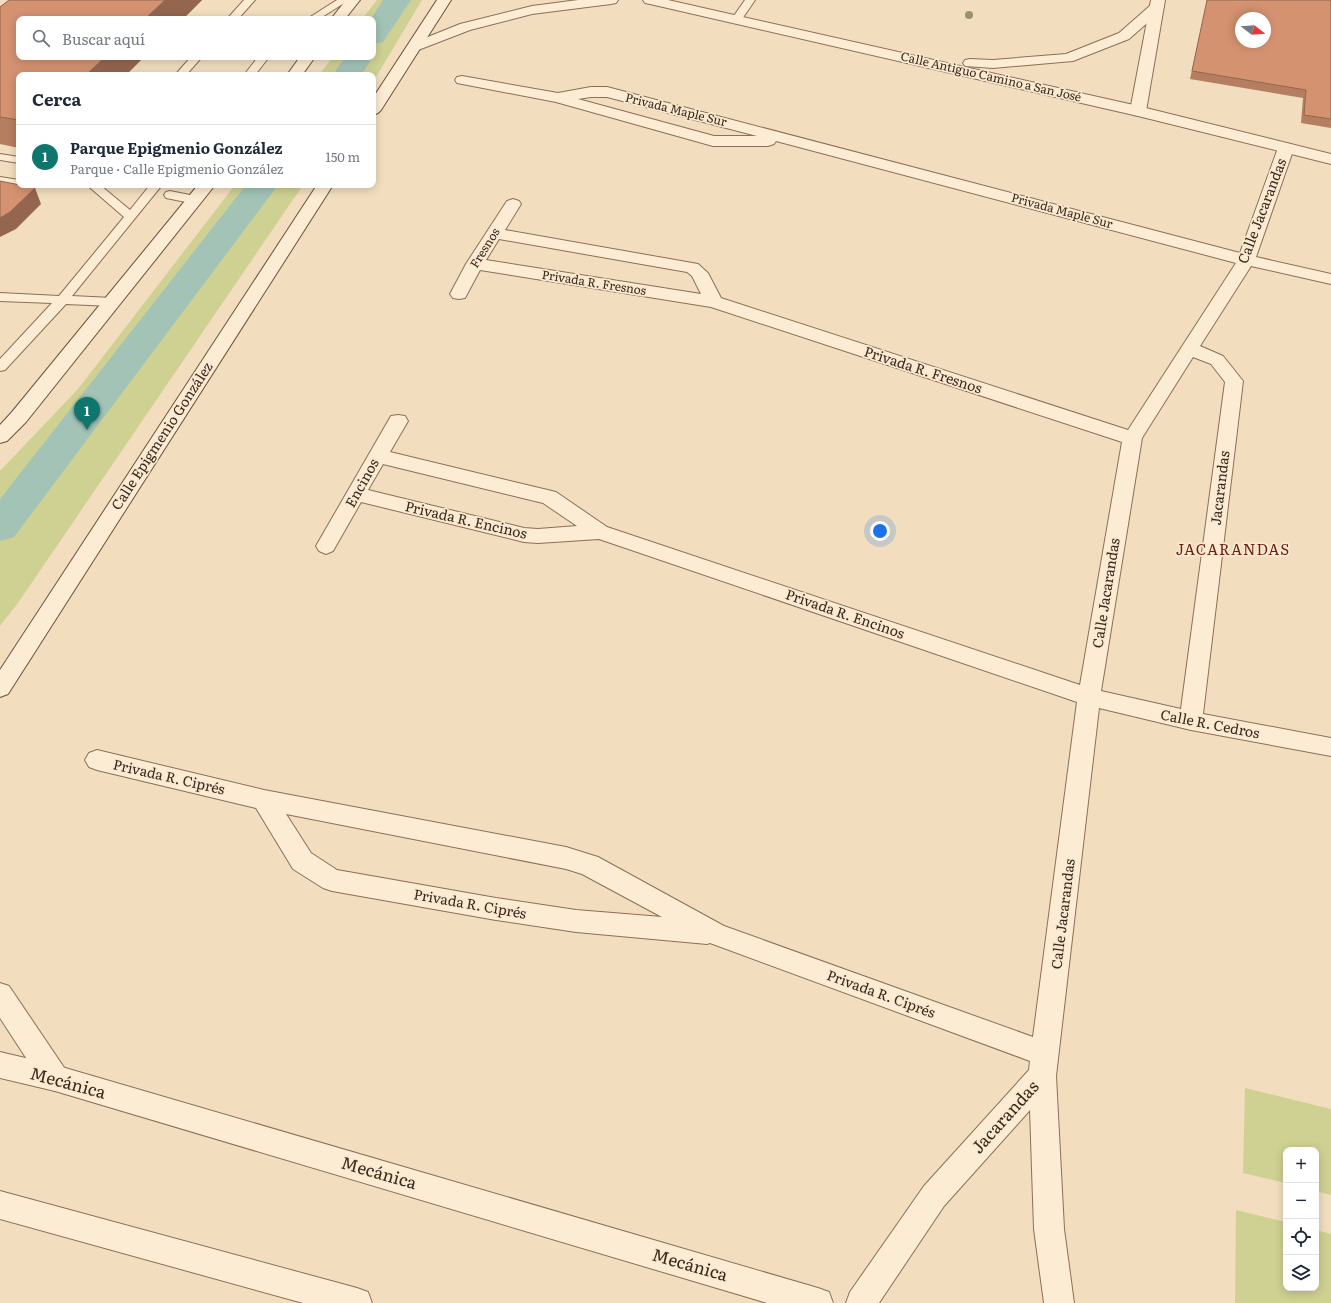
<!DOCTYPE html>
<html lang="es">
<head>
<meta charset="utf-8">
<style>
  body { margin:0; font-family:Literata,serif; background:#f2f2f3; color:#1f2937 }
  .controls { position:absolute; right:12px; bottom:12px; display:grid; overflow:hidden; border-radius:8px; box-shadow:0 2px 10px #0003 }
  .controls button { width:36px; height:36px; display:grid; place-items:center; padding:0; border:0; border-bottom:1px solid #e0e1e3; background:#fff; color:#1f2937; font:20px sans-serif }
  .compass { position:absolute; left:1235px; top:12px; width:36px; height:36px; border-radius:50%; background:#fff; box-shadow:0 2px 10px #0003; rotate:107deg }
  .you { position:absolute; left:880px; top:531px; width:14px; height:14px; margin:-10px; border:3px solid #fff; border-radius:50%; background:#1a73e8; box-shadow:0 0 0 6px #1a73e833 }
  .badge { display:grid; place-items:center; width:26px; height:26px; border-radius:50%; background:#0f766e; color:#fff; font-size:13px; font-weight:700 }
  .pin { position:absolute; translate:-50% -33px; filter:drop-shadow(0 1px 2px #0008) }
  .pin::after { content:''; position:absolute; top:21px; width:14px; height:12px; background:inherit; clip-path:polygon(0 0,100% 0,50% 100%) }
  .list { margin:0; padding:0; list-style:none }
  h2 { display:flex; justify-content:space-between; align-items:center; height:52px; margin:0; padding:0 16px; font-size:17px }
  h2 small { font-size:13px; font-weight:400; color:#747a83 }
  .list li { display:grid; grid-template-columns:26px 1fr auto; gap:12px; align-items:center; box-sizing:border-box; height:64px; padding:0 16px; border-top:1px solid #e0e1e3 }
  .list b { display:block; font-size:15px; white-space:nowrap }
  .list p { margin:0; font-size:13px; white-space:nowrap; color:#747a83 }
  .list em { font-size:13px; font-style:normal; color:#747a83 }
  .icon { flex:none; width:22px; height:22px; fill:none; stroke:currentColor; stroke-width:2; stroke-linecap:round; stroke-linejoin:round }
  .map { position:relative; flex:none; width:1331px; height:1303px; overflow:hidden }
  .search { position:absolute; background:#fff; box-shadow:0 2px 10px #0003; left:16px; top:16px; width:360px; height:44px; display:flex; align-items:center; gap:10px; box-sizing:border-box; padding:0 14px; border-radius:8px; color:#747a83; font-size:15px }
  .panel { position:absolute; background:#fff; box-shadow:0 2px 10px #0003; left:16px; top:72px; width:360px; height:116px; border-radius:8px }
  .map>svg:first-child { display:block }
  .green { fill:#cfd192 }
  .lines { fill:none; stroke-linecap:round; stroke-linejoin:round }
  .canal { fill:#a3c3b7; fill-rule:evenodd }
  .service-casing { stroke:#8d6e56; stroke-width:2 }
  .minor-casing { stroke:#8d6e56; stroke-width:2 }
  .tertiary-casing { stroke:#8d6e56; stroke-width:2 }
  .secondary-casing { stroke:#6e4f39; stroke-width:2 }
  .service { fill:#fcecd3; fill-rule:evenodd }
  .minor { fill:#fcecd3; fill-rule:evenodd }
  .tertiary { fill:#fcecd3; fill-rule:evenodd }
  .secondary { fill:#fcecd3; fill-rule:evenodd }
  .tree { fill:#999568 }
  .wall { fill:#b67e61 }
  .shaded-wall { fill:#94664f }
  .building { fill:#d49271; stroke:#94664f; fill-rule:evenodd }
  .labels { text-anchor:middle; stroke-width:3.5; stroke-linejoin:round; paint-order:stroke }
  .far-street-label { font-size:12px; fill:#3b281c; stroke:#f9e9d0 }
  .street-label { font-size:14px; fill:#3b281c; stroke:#f9e9d0 }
  .neighbourhood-label { font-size:15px; letter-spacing:1px; fill:#6b2117; stroke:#f9e9d0 }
  .near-street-label { font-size:17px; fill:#3b281c; stroke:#f9e9d0 }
</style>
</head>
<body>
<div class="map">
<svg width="1331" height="1303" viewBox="0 0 1331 1303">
  <rect width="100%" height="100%" fill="#f2debf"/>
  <!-- green -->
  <g class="green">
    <path d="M377 0H422L373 82V75H319L333 57H373V19H362Z"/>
    <path d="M235 185H303L18 603 0 626V471L78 389Z"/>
    <path d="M1245 1088 1331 1109V1195L1316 1191V1150H1286V1183L1243 1173Z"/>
    <path d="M1236 1210 1286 1222V1288H1316V1230L1331 1234V1303H1235Z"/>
  </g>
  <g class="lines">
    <!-- canal -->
    <g class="canal">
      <path d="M383 0H411L383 42 373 44V19H371Z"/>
      <path d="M345 57H373L361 75H333Z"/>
      <path d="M246 185H278L14 537 0 541V499Z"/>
    </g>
    <!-- service casing -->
    <g class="service-casing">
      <g id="service">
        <path d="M244 0H255L238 19H227Z"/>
        <path d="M337 0H349L319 19H307Z"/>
        <path d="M745 0H755L740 22H732L731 20Z"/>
        <path d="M191 57H202L186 75H175Z"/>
        <path d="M258 57H269L255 75H244Z"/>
        <path d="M0 154 19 157V163L0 160Z"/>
        <path d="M0 177 19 180V185H24L19 188 0 185Z"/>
        <path d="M87 185H100L130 210 150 185H162L72 296 112 298 117 299 118 302 117 305 112 306 66 304 5 370 0 371V359L52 303 0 301V293L59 296 124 217Z"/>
        <path d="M170 191 200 197 202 200 200 203 196 204 166 198 164 195 166 192Z"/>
      </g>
    </g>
    <!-- minor casing -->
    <g class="minor-casing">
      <g id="minor">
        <path d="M1151 0H1165L1146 111 1143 114 1138 116 1133 114 1130 111Z"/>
        <path d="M462 76 558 93 591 87H607L1240 253 1278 148 1280 145 1286 143 1292 145 1294 148 1256 257 1331 274V284L1251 266 1200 346 1223 356 1243 381 1203 714 1331 738V756L1191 730 1099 708 1056 1076 1064 1229 1074 1303H1044L1034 1229 1030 1110 944 1206 879 1303H846L850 1292 924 1186 1029 1070 1030 1061 710 943 707 944 576 932 496 920 332 891 323 888 293 869 256 808 97 770 89 767 85 760 89 753 97 750 264 790 566 847 598 857 724 926 1033 1037 1077 702 599 539 538 543 524 542 361 502 333 551 326 554 319 551 316 546 391 416 398 415 405 416 408 421 390 452 556 492 607 527 1080 685 1122 442 711 307 480 270 465 298 459 299 453 298 450 294 466 264 505 204 507 201 513 199 519 201 521 204 505 230 698 264 708 273 721 298 1128 430 1236 263 776 141 774 144 768 146H713L556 102 457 83 455 80 457 77ZM591 97H607L757 136H714L578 99ZM499 239 687 272 692 276 701 294 486 260ZM1193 357 1211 364 1225 382 1181 709 1101 691 1142 438ZM383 464 543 503 577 526 538 529 524 528 368 490ZM286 814 566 869 582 874 662 917 576 910 496 898 337 870 311 853Z"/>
        <path d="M0 1052 55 1065 818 1288 829 1292 833 1303H767L55 1091 0 1078Z"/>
        <path d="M0 1191 357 1288 368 1292 372 1303H303L0 1219Z"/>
      </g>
    </g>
    <!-- tertiary casing -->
    <g class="tertiary-casing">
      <g id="tertiary">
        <path d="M578 0H618L616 3 611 4 532 14 470 30 413 52 408 51 406 48 408 45 460 24 532 6Z"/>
        <path d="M643 0H668L1138 106 1331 154V164L1138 116 650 4 645 3Z"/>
        <path d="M1157 3 1162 4 1164 7 1162 10 1129 39 1073 61 993 68 965 66 963 63 965 60 970 59 993 60 1066 54 1119 33 1152 4Z"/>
        <path d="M0 983 9 986 65 1069 69 1078 65 1087 55 1091 45 1087 0 1018Z"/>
      </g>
    </g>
    <!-- secondary casing -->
    <g class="secondary-casing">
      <g id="secondary">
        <path d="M346 0H360L345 19H331Z"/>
        <path d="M437 0H451L381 110 378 113 373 115V98Z"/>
        <path d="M300 57H315L302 75H287Z"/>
        <path d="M198 185H215L26 422 7 441 0 443V425L12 412Z"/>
        <path d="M317 185H333L8 694 0 697V670Z"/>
      </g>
    </g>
    <!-- service -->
    <use href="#service" class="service"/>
    <!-- minor -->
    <use href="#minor" class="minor"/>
    <!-- tertiary -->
    <use href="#tertiary" class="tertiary"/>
    <!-- secondary -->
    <use href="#secondary" class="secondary"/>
  </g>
  <!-- trees -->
  <circle class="tree" cx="969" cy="15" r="4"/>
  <!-- wall -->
  <g class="wall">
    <path d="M9 0H202L183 19 19 57H144L126 75H19V148L0 144V7Z"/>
    <path d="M1207 0H1331V128L1301 123 1303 98 1190 79Z"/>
  </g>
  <!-- shaded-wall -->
  <g class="shaded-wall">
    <path d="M165 0H202L183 19H145Z"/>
    <path d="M105 57H144L126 75H86Z"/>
    <path d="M35 188 41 204 16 229 0 237V218Z"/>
  </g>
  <!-- building -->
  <g class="building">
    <path d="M9 0H165L145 19H19V57H105L86 75H19V120L0 117V7Z"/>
    <path d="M1207 0H1331V119L1304 115 1306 90 1192 71ZM1241 18H1265V42H1241Z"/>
    <path d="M0 181 35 188 10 212 0 218Z"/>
  </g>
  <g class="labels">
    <!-- far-street labels -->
    <g class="far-street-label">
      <text transform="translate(991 77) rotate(13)" y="4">Calle Antiguo Camino a San José</text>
      <text transform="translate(676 110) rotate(14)" y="4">Privada Maple Sur</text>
      <text transform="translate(1062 211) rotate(15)" y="4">Privada Maple Sur</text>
      <text transform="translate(485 248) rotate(-58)" y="4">Fresnos</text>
      <text transform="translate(594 283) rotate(9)" y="4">Privada R. Fresnos</text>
    </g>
    <!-- street labels -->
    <g class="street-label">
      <text transform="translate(1262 211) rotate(-69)" y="5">Calle Jacarandas</text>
      <text transform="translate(923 370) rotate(18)" y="5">Privada R. Fresnos</text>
      <text transform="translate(162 436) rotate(-57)" y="5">Calle Epigmenio González</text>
      <text transform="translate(362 483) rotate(-61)" y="5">Encinos</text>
      <text transform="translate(1220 488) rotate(-83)" y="5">Jacarandas</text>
      <text transform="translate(466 520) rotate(13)" y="5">Privada R. Encinos</text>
      <text transform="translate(1106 593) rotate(-81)" y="5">Calle Jacarandas</text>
      <text transform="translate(845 614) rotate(19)" y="5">Privada R. Encinos</text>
      <text transform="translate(1210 724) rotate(11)" y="5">Calle R. Cedros</text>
      <text transform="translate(169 777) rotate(13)" y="5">Privada R. Ciprés</text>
      <text transform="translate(470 904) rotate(10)" y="5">Privada R. Ciprés</text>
      <text transform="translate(1063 914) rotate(-83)" y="5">Calle Jacarandas</text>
      <text transform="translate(881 994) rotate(20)" y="5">Privada R. Ciprés</text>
    </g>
    <!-- neighbourhood labels -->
    <g class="neighbourhood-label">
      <text x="1233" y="555">JACARANDAS</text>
    </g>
    <!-- near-street labels -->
    <g class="near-street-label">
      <text transform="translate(68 1083) rotate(15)" y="6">Mecánica</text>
      <text transform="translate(1005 1117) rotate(-48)" y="6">Jacarandas</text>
      <text transform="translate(379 1173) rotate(16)" y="6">Mecánica</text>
      <text transform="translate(690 1265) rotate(16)" y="6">Mecánica</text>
    </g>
  </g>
</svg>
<div class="controls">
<button>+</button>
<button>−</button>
<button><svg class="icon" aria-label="locate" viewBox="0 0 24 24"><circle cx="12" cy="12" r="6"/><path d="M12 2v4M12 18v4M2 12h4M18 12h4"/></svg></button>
<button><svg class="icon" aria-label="layers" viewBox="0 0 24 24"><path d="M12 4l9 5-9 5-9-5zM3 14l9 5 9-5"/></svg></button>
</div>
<svg class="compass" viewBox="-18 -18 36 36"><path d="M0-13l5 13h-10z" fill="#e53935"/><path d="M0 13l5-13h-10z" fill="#747a83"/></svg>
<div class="you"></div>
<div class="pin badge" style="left:87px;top:430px">1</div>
<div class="search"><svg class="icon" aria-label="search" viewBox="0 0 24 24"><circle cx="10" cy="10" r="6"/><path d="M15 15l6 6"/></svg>Buscar aquí</div>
<section class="panel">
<h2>Cerca<small></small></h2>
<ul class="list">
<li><span class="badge">1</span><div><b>Parque Epigmenio González</b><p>Parque · Calle Epigmenio González</p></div><em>150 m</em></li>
</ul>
</section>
</div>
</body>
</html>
